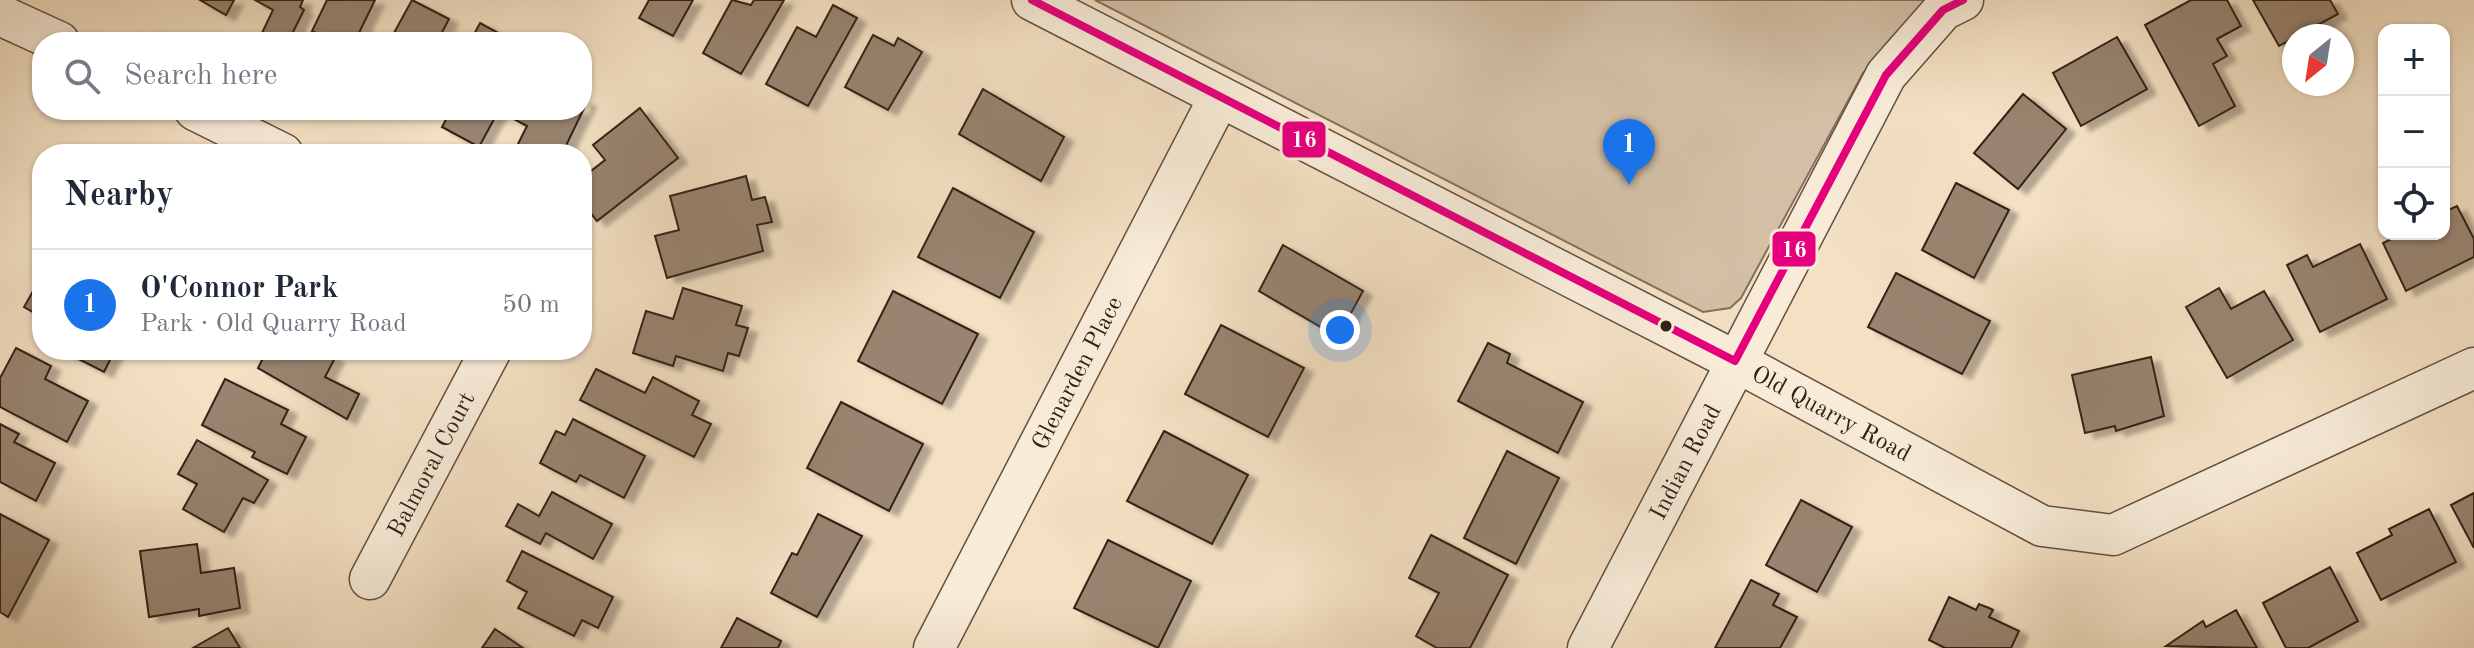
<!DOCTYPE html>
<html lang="en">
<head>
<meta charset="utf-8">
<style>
  body { margin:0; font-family:"Old Standard TT",serif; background:#f2f2f3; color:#1f2937 }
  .controls { position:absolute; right:24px; top:24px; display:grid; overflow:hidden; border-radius:16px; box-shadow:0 2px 6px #0004 }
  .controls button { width:72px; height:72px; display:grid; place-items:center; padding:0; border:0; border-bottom:2px solid #e0e1e3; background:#fff; color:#1f2937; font:40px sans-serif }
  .compass { position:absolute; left:2282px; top:24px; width:72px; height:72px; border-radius:50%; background:#fff; box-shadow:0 2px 6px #0004; rotate:210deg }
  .you { position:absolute; left:1340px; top:330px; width:28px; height:28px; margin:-20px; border:6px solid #fff; border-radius:50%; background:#1a73e8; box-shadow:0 0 0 12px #1a73e833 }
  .badge { display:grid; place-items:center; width:52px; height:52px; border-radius:50%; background:#1a73e8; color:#fff; font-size:26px; font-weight:700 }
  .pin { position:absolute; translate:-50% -66px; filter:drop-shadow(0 2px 4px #0008) }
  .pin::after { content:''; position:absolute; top:42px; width:28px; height:24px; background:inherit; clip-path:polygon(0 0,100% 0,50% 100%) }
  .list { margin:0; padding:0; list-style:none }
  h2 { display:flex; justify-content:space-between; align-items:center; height:104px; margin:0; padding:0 32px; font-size:34px }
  h2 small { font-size:26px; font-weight:400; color:#747a83 }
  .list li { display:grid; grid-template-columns:52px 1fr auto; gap:24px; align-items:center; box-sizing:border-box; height:112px; padding:0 32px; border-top:2px solid #e0e1e3 }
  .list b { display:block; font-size:30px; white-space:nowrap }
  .list p { margin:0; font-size:26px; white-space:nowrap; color:#747a83 }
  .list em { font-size:26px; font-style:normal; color:#747a83 }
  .icon { flex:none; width:44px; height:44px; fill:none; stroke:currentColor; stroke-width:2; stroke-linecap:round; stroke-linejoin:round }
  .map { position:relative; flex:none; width:2474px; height:648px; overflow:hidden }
  .search { position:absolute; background:#fff; box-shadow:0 2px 6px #0004; left:32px; top:32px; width:560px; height:88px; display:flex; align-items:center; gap:20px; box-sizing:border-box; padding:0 28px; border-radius:32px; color:#747a83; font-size:30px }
  .panel { position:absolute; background:#fff; box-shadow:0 2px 6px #0004; left:32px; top:144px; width:560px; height:216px; border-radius:32px }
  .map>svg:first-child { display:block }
  .green { fill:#d3c0a6; stroke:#84705d; stroke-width:2 }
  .building { fill:#988470; stroke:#342014; stroke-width:2; filter:url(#shadow) }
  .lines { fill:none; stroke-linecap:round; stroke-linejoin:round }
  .minor-casing { stroke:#645040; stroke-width:43 }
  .minor { stroke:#f8ecd9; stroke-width:40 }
  .bus-1-casing { stroke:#f8ecd9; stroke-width:14 }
  .bus-1 { stroke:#e5007d; stroke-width:8 }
  .bus-dot { fill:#342014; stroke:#f8ecd9; stroke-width:3 }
  .labels { text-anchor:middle; stroke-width:6; stroke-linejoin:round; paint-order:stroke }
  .street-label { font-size:24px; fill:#342014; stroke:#f8ecd9 }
  .line-badge { stroke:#f8ecd9; stroke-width:3 }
  .badge-label { font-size:22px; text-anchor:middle; font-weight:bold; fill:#fff }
</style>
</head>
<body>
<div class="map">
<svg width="2474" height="648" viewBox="0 0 2474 648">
  <defs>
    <filter id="shadow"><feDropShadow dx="9" dy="5" stdDeviation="2" flood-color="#0004"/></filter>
  </defs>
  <rect width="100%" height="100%" fill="#f4e1c4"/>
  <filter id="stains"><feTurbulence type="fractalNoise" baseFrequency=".0025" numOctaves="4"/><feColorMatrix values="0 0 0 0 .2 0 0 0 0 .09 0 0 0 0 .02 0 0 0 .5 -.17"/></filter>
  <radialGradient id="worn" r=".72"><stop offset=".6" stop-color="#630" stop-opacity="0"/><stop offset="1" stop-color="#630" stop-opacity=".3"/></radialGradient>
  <!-- green -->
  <path class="green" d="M1095 0H1928L1863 73 1741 298 1730 308 1703 312Z"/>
  <!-- building -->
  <g class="building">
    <path d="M200 0H234L226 15Z"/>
    <path d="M303 0 300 7 304 10 288 42 262 33 273 10 255 0Z"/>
    <path d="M327 0H375L357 37 368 42H334L312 31Z"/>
    <path d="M412 0 449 19 437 42H389Z"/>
    <path d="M649 0H693L673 36 639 18Z"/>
    <path d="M732 0 751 5 754 0H784L741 74 703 53Z"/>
    <path d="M2191 0H2227L2241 26 2217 39 2227 56 2213 64 2235 106 2199 126 2145 25Z"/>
    <path d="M2253 0H2330L2338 14 2279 46Z"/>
    <path d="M833 5 857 18 808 106 766 84 797 27 816 37Z"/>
    <path d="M480 23 515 42H470Z"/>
    <path d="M873 35 894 46 898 38 922 52 888 110 845 87Z"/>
    <path d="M2117 37 2147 89 2081 126 2053 73Z"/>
    <path d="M983 89 1064 137 1041 181 959 134Z"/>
    <path d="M2023 94 2066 129 2018 189 1974 153Z"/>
    <path d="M582 100 587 102 562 154H513L527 126 512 118 516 110H582Z"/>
    <path d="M640 108 678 158 597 221 582 202V178L605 160 593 145Z"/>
    <path d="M451 110H499L479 147 442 127Z"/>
    <path d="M746 176 752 200 765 197 772 222 757 225 763 251 667 278 655 236 679 230 670 196Z"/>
    <path d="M1956 183 2009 210 1974 278 1922 250Z"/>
    <path d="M953 188 1034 232 1000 298 918 257Z"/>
    <path d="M2457 206 2474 239V257L2406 291 2383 243 2402 234H2444V212Z"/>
    <path d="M2360 244 2387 299 2320 332 2287 265 2307 255 2313 267Z"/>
    <path d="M1283 245 1363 291 1338 337 1259 291Z"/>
    <path d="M1896 273 1990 321 1962 374 1868 327Z"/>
    <path d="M37 284 42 286V317L24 307Z"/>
    <path d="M683 288 742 306 736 325 748 328 739 356 728 353 723 371 676 356 673 366 633 353 646 311 673 319Z"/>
    <path d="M2219 288 2231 309 2264 291 2293 340 2227 378 2186 307Z"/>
    <path d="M893 291 978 334 942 404 858 361Z"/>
    <path d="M1221 325 1304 368 1268 437 1185 394Z"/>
    <path d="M1488 343 1510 354 1507 363 1583 402 1558 453 1458 401Z"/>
    <path d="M16 348 51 366 45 379 88 401 67 442 0 407V378Z"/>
    <path d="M61 350H115L104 372Z"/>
    <path d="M267 350H319L335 358 325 377 359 394 347 419 258 368Z"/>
    <path d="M2151 357 2164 416 2116 431 2115 426 2085 433 2072 375Z"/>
    <path d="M596 369 645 393 653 377 699 401 692 415 711 424 694 457 580 400Z"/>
    <path d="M225 379 288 410 281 424 306 437 287 474 252 457 255 452 202 425Z"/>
    <path d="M841 402 923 444 889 511 807 468Z"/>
    <path d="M573 419 645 456 624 498 580 475 576 482 540 463 556 431 565 435Z"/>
    <path d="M0 424 19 434 14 442 55 463 36 501 0 482Z"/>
    <path d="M1164 431 1248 475 1212 544 1127 501Z"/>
    <path d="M197 440 268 480 254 503 243 498 224 532 183 509 197 484 178 474Z"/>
    <path d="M1507 451 1559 478 1516 564 1464 538Z"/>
    <path d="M552 492 612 524 593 559 546 533 540 544 506 526 518 504 539 516Z"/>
    <path d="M2474 493V548L2451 505Z"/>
    <path d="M1801 500 1852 527 1817 592 1766 565Z"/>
    <path d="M2429 509 2456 562 2381 600 2357 553 2392 535 2389 529Z"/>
    <path d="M0 514 49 540 8 617 0 612Z"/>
    <path d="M818 514 862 536 817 617 771 593 792 553 797 555Z"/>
    <path d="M1431 535 1508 575 1470 648H1437L1416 636 1439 593 1409 578Z"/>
    <path d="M1108 540 1191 581 1158 648 1074 608Z"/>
    <path d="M197 544 201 573 234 568 240 608 199 616V609L149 617 140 551Z"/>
    <path d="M522 551 613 597 598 628 582 620 574 636 518 608 527 592 507 581Z"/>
    <path d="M2330 567 2358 621 2308 648H2286L2263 603Z"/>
    <path d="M1751 580 1779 594 1773 605 1797 617 1780 648H1715Z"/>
    <path d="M1949 597 1976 610 1979 604 1989 608 1993 610 1989 617 2019 631 2011 648H1945L1929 640Z"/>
    <path d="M2236 610 2257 648 2166 646 2203 621 2206 627Z"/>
    <path d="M737 618 781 641 778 648H721Z"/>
    <path d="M228 628 240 648H193Z"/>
    <path d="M495 629 523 648H482Z"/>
  </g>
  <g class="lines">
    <!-- minor casing -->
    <g class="minor-casing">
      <g id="minor">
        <path id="s1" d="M1032 0 1735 361 2042 526 2113 535 2474 368"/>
        <path d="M0 15 59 42"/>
        <path d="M195 110 283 154"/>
        <path id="s2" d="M370 579 491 350"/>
        <path id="s3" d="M934 648 1219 98"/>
        <path id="s4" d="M1588 648 1886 75 1943 10 1963 0"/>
      </g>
    </g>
    <!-- minor -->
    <use href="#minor" class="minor"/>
    <!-- bus-1 casing -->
    <g class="bus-1-casing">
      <path id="bus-1" d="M1032 0 1735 361 1886 75 1943 10 1963 0"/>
    </g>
    <!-- bus-1 -->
    <use href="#bus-1" class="bus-1"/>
  </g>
  <!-- markers -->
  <circle class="bus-dot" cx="1666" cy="326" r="7"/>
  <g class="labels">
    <!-- street labels -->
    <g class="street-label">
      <text dy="8" stroke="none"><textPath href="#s3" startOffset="310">Glenarden Place</textPath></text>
      <text dy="8" stroke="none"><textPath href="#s1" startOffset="900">Old Quarry Road</textPath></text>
      <text dy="8" stroke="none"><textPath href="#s4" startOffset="210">Indian Road</textPath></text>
      <text dy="8" stroke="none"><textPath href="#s2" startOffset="130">Balmoral Court</textPath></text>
    </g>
  </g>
  <g class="line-badge">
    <rect x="1281" y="120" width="46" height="39" rx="8" fill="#e5007d"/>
    <rect x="1771" y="230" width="46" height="38" rx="8" fill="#e5007d"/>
  </g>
  <g class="badge-label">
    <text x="1304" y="147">16</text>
    <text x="1794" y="257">16</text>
  </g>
  <rect width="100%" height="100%" filter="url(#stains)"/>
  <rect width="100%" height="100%" fill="url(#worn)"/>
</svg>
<div class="controls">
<button>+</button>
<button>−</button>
<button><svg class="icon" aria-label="locate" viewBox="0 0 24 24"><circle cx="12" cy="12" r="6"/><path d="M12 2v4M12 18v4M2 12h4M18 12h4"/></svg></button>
</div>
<svg class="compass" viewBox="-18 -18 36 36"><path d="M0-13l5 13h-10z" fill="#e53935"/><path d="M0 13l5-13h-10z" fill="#747a83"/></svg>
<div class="you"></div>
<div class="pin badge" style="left:1629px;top:185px">1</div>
<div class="search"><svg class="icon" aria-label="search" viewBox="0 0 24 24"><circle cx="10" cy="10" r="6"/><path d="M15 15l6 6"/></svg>Search here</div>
<section class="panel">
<h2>Nearby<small></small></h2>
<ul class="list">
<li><span class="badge">1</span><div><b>O'Connor Park</b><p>Park · Old Quarry Road</p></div><em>50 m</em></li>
</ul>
</section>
</div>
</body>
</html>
